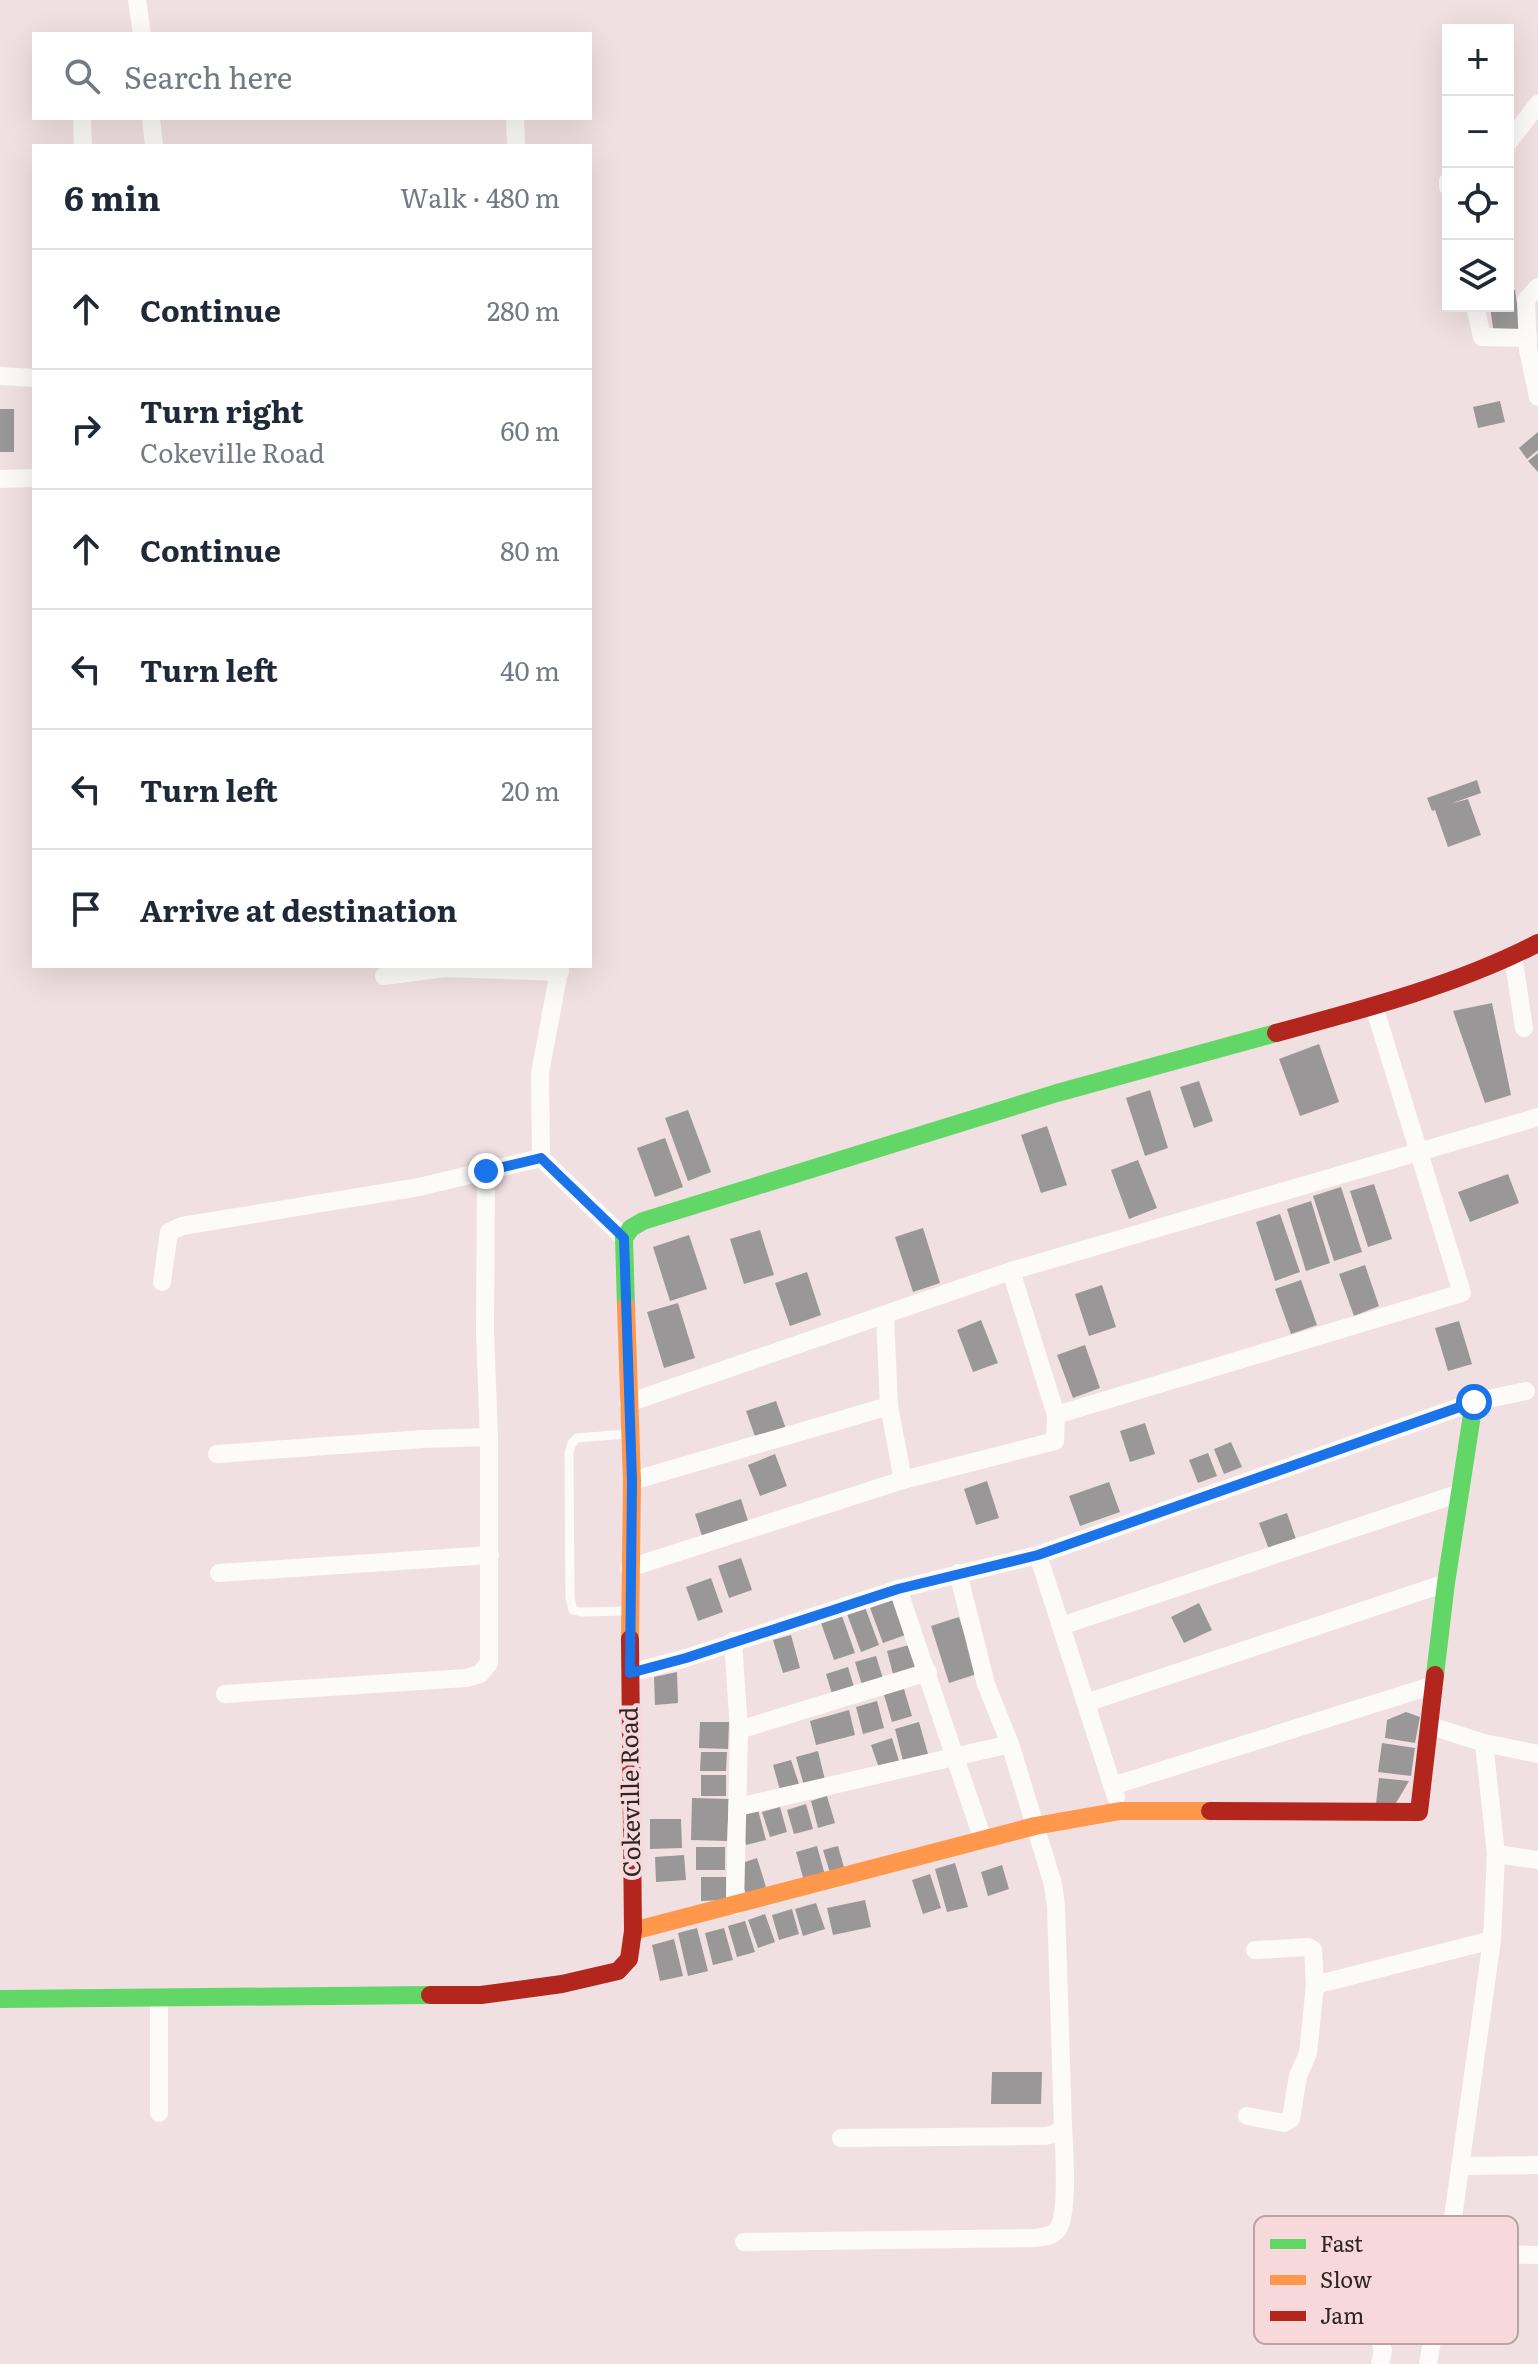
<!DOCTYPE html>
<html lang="en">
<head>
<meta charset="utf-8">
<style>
  body { margin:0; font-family:Literata,serif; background:#f2f2f3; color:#1f2937 }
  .controls { position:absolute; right:24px; top:24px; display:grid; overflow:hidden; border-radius:0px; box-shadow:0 8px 32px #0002 }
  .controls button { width:72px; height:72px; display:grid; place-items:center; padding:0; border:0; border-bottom:2px solid #e0e1e3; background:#fff; color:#1f2937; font:40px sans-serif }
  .stop { position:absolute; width:24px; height:24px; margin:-18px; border:6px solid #1a73e8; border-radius:50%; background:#fff }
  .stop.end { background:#1a73e8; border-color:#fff; box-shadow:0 2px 8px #0008 }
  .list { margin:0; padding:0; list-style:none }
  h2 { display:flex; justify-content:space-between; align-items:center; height:104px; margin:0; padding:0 32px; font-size:34px }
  h2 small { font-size:26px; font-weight:400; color:#747a83 }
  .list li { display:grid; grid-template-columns:52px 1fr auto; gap:24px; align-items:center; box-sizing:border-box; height:120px; padding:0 32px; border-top:2px solid #e0e1e3 }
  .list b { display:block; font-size:30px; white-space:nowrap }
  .list p { margin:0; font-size:26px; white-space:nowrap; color:#747a83 }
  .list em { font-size:26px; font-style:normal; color:#747a83 }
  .icon { flex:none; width:44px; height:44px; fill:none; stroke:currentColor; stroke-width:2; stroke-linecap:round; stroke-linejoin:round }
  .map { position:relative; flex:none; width:1538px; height:2364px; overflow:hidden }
  .search { position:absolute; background:#fff; box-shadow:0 8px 32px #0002; left:32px; top:32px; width:560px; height:88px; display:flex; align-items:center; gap:20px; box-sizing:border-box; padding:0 28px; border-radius:0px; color:#747a83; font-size:30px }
  .panel { position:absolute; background:#fff; box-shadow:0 8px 32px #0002; left:32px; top:144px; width:560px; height:824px; border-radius:0px }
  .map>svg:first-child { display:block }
  .building { fill:#999797 }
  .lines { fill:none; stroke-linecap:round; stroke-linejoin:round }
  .lane { stroke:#fdfafa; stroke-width:9 }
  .street { stroke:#fdfafa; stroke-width:18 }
  .fast { stroke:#63d668; stroke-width:18 }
  .slow { stroke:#ff974d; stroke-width:18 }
  .jam { stroke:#b3261e; stroke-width:18 }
  .route { stroke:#1a73e8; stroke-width:10 }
  .labels { text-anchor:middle; stroke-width:8; stroke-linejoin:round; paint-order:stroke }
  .street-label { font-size:24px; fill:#2f2324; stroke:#f8d9db }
  .key { fill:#f8d9db; stroke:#bca2a4; stroke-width:2 }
  .key-label { font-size:22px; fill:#2f2324 }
</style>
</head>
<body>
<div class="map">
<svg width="1538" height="2364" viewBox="0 0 1538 2364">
  <rect width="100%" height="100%" fill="#f1e0e1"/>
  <!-- building -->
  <g class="building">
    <path d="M1515 290 1521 331 1494 335 1490 306H1508V291Z"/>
    <path d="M1500 401 1505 422 1478 428 1473 407Z"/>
    <rect x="0" y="409" width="14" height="43"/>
    <path d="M1538 432V450L1527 459 1519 448Z"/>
    <path d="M1538 453V472L1528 461Z"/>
    <path d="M1477 780 1481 793 1450 804 1468 799 1481 835 1448 847 1435 810 1432 811 1427 798Z"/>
    <path d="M1492 1003 1511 1095 1485 1103 1453 1011Z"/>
    <path d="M1319 1044 1339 1102 1300 1116 1279 1059Z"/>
    <path d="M1199 1081 1213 1121 1194 1128 1180 1087Z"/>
    <path d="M1150 1090 1168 1148 1145 1156 1126 1098Z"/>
    <path d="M688 1110 711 1172 688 1181 665 1118Z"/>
    <path d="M1047 1126 1067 1185 1041 1193 1021 1135Z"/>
    <path d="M665 1138 683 1187 655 1197 637 1148Z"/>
    <path d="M1138 1160 1157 1208 1129 1219 1111 1170Z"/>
    <path d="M1508 1174 1519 1203 1470 1222 1458 1192Z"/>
    <path d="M1374 1184 1392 1239 1368 1247 1350 1191Z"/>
    <path d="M1341 1187 1362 1252 1334 1261 1313 1196Z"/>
    <path d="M1311 1201 1330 1263 1306 1271 1287 1209Z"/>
    <path d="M1280 1214 1300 1272 1275 1281 1256 1222Z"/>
    <path d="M923 1228 940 1283 913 1292 895 1237Z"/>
    <path d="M760 1230 774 1275 744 1284 730 1239Z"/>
    <path d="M689 1235 707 1289 670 1301 653 1247Z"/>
    <path d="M1365 1265 1379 1306 1354 1316 1339 1274Z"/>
    <path d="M807 1272 821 1315 790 1326 775 1283Z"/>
    <path d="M1301 1280 1317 1325 1291 1334 1275 1289Z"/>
    <path d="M1102 1285 1116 1327 1089 1336 1075 1294Z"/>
    <path d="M678 1303 695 1358 664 1368 647 1312Z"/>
    <path d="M981 1320 998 1363 973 1372 957 1330Z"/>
    <path d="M1459 1321 1472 1364 1448 1371 1435 1328Z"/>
    <path d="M1085 1345 1100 1388 1073 1398 1057 1355Z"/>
    <path d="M776 1401 786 1429 756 1439 746 1411Z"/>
    <path d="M1145 1423 1155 1454 1130 1462 1120 1431Z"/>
    <path d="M1231 1442 1242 1467 1224 1474 1214 1449Z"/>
    <path d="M1208 1453 1217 1476 1198 1483 1189 1460Z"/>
    <path d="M775 1454 787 1486 760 1496 748 1465Z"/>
    <path d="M987 1481 999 1518 976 1525 964 1489Z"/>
    <path d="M1109 1482 1120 1512 1080 1526 1069 1496Z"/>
    <path d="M741 1499 748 1521 702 1536 695 1514Z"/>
    <path d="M1287 1513 1297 1542 1270 1552 1259 1523Z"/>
    <path d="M741 1558 752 1590 729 1598 718 1566Z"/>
    <path d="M711 1578 723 1612 698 1621 686 1587Z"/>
    <path d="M896 1599 908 1634 883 1643 870 1608Z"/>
    <path d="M1199 1603 1212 1630 1184 1643 1171 1617Z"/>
    <path d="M865 1607 879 1645 861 1652 847 1614Z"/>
    <path d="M842 1616 855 1653 834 1660 821 1623Z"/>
    <path d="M959 1617 977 1674 949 1683 931 1626Z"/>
    <path d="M791 1635 800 1668 783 1673 773 1640Z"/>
    <path d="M913 1644 920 1670 894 1678 887 1651Z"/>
    <path d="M876 1656 884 1682 863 1688 855 1662Z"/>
    <path d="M848 1667 855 1690 833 1697 826 1674Z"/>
    <path d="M677 1672 678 1703 655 1705 654 1677Z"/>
    <path d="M904 1689 912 1716 892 1722 884 1695Z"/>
    <path d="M877 1701 884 1728 863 1734 856 1707Z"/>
    <path d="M849 1710 855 1735 816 1745 810 1721Z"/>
    <path d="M1406 1712 1420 1717 1415 1743 1385 1738 1387 1720Z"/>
    <path d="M700 1722H729L728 1749 699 1748Z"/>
    <path d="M919 1722 928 1754 903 1761 895 1729Z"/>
    <path d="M892 1738 899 1761 879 1768 871 1745Z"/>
    <path d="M1382 1743 1415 1748 1411 1776 1378 1772Z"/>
    <path d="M818 1751 825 1780 804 1786 796 1757Z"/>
    <path d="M701 1752H727L726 1771H700Z"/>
    <path d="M791 1760 799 1784 780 1790 773 1765Z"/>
    <rect x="701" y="1775" width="25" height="21"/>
    <path d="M1379 1778 1409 1781 1396 1803 1376 1804Z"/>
    <path d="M827 1796 835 1823 818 1828 811 1801Z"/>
    <path d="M692 1798 729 1799 727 1841 691 1840Z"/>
    <path d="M806 1804 813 1829 794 1834 787 1810Z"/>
    <path d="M780 1807 787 1832 770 1837 762 1812Z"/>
    <path d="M758 1810 766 1840 746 1845 739 1815Z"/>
    <path d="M650 1819H681L682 1848 650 1849Z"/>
    <path d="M817 1846 825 1875 804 1881 796 1852Z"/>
    <path d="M838 1846 845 1871 831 1876 823 1850Z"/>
    <rect x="696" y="1847" width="29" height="23"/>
    <path d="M684 1855 686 1880 656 1882 655 1857Z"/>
    <path d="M757 1858 766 1887 746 1894 736 1865Z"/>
    <path d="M955 1863 968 1907 947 1912 935 1869Z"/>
    <path d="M1002 1865 1009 1889 988 1896 981 1872Z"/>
    <path d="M930 1874 941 1908 923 1914 912 1880Z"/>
    <path d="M701 1877H726V1900L701 1901Z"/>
    <path d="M865 1900 871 1927 833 1935 827 1908Z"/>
    <path d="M816 1903 825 1929 803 1936 795 1909Z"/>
    <path d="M792 1909 799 1934 779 1940 772 1915Z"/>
    <path d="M765 1914 775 1942 758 1948 748 1920Z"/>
    <path d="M745 1921 755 1952 737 1957 728 1926Z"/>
    <path d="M697 1928 708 1971 688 1976 678 1933Z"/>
    <path d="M724 1928 733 1960 713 1965 705 1933Z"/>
    <path d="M674 1939 683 1976 660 1981 652 1945Z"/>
    <path d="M992 2072H1042L1041 2104H991Z"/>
  </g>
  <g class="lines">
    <!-- lane -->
    <path class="lane" d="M626 1611 581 1612 573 1610 570 1598 569 1453 572 1443 577 1438 627 1434"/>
    <!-- street -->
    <g class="street">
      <path d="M137 0 142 34"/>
      <path d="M82 118 83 146"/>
      <path d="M151 118 154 146"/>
      <path d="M515 118 516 146"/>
      <path d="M1508 143 1538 104"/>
      <path d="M1448 181V187"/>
      <path d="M1538 287 1526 300 1528 350 1538 397"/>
      <path d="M1475 306 1482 337 1528 338"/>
      <path d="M0 376 34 378"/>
      <path d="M0 479 34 478"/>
      <path d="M1513 956 1524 1028"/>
      <path d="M560 966 540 1073 541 1158 624 1238"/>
      <path d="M384 976 445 968 560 972"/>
      <path d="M162 1282 169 1232 182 1226 419 1187 541 1158"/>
      <path d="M885 1316 889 1406 903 1480"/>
      <path d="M628 1403 1011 1271 1538 1117"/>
      <path d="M1056 1415 1462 1293 1374 1006"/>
      <path d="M217 1454 423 1439 489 1437"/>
      <path d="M632 1481 889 1406"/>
      <path d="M1038 1555 1116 1797"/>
      <path d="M629 1568 903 1480 1055 1441 1056 1415 1011 1271"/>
      <path d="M219 1573 490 1555"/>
      <path d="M898 1589 983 1840"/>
      <path d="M1061 1626 1460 1493"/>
      <path d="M733 1641 739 1730 735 1906"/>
      <path d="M630 1673 686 1658 898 1589 1038 1555 1474 1402 1526 1391"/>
      <path d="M225 1694 466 1678 480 1674 489 1663V1437L485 1332 486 1171"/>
      <path d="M1086 1703 1446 1583"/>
      <path d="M739 1730 928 1672"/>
      <path d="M1484 1743 1538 1754"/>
      <path d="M1112 1786 1434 1685"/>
      <path d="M738 1807 1010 1744"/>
      <path d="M1496 1854 1538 1860"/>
      <path d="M1315 1985 1492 1940"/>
      <path d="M159 1998V2113"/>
      <path d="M1247 2116 1284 2123 1291 2119 1298 2076 1308 2053 1315 1985 1313 1950 1308 1947 1255 1950"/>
      <path d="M841 2138 1045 2136 1058 2133 1063 2125 1056 1906 1053 1884 1010 1744 986 1684 958 1573"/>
      <path d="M1460 2166 1538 2165"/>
      <path d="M744 2242 1034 2238C1042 2237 1052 2237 1058 2229 1069 2212 1064 2147 1063 2125"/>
      <path d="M1448 2253 1538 2255"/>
      <path d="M1348 2324 1379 2338 1383 2350 1380 2364"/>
      <path d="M1428 2364 1448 2253 1492 1940 1496 1854 1484 1743 1431 1726"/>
    </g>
    <!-- fast -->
    <g class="fast">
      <path d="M626 1306 624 1238 631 1228 643 1221 1057 1093 1276 1033"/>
      <path d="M1435 1675 1446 1583 1474 1402"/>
      <path d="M0 1999 430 1995"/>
    </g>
    <!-- slow -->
    <g class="slow">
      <path d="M626 1306 632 1481 630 1639"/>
      <path d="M633 1931 1035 1826 1120 1811H1210"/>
    </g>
    <!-- jam -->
    <g class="jam">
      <path d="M1276 1033C1361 1010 1460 984 1538 943"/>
      <path d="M1210 1811 1419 1812 1435 1675"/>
      <path d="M430 1995H481L562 1984 618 1971 629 1959 633 1931 630 1639"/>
    </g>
  </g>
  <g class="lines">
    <!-- route -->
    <path class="route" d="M486 1171 541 1158 624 1238 632 1481 630 1673 686 1658 898 1589 1038 1555 1474 1402"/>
  </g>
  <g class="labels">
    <!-- street labels -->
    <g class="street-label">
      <text transform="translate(631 1792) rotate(-91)" y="8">Cokeville Road</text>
    </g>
  </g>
  <!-- legend -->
  <rect x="1254" y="2216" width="264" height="128" rx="12" class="key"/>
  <rect x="1270" y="2239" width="36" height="10" fill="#63d668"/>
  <rect x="1270" y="2275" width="36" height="10" fill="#ff974d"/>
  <rect x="1270" y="2311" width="36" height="10" fill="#b3261e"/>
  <g class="key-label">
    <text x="1320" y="2252">Fast</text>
    <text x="1320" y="2288">Slow</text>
    <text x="1320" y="2324">Jam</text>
  </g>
</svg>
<div class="controls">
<button>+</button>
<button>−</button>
<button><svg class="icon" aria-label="locate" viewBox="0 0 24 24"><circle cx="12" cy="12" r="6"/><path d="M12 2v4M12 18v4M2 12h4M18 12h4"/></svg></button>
<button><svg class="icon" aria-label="layers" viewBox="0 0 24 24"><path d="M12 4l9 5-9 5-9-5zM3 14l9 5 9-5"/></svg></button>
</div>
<div class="stop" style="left:1474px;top:1402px"></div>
<div class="stop end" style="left:486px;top:1171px"></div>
<div class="search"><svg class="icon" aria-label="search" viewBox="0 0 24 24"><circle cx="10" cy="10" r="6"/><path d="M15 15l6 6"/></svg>Search here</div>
<section class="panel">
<h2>6 min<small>Walk · 480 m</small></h2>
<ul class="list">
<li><svg class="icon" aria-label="ahead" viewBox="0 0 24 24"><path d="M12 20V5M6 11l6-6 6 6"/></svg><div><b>Continue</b></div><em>280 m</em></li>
<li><svg class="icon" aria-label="right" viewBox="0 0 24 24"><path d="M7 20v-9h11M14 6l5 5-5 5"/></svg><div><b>Turn right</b><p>Cokeville Road</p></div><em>60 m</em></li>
<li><svg class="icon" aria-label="ahead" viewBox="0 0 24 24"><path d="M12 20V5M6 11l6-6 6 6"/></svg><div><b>Continue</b></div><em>80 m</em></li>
<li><svg class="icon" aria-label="left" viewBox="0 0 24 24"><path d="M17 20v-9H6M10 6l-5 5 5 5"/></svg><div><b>Turn left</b></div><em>40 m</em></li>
<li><svg class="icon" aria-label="left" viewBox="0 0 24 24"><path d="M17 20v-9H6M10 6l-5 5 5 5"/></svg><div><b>Turn left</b></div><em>20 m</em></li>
<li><svg class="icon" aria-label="arrive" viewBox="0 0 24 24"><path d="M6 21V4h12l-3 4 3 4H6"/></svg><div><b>Arrive at destination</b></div></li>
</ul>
</section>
</div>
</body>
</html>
